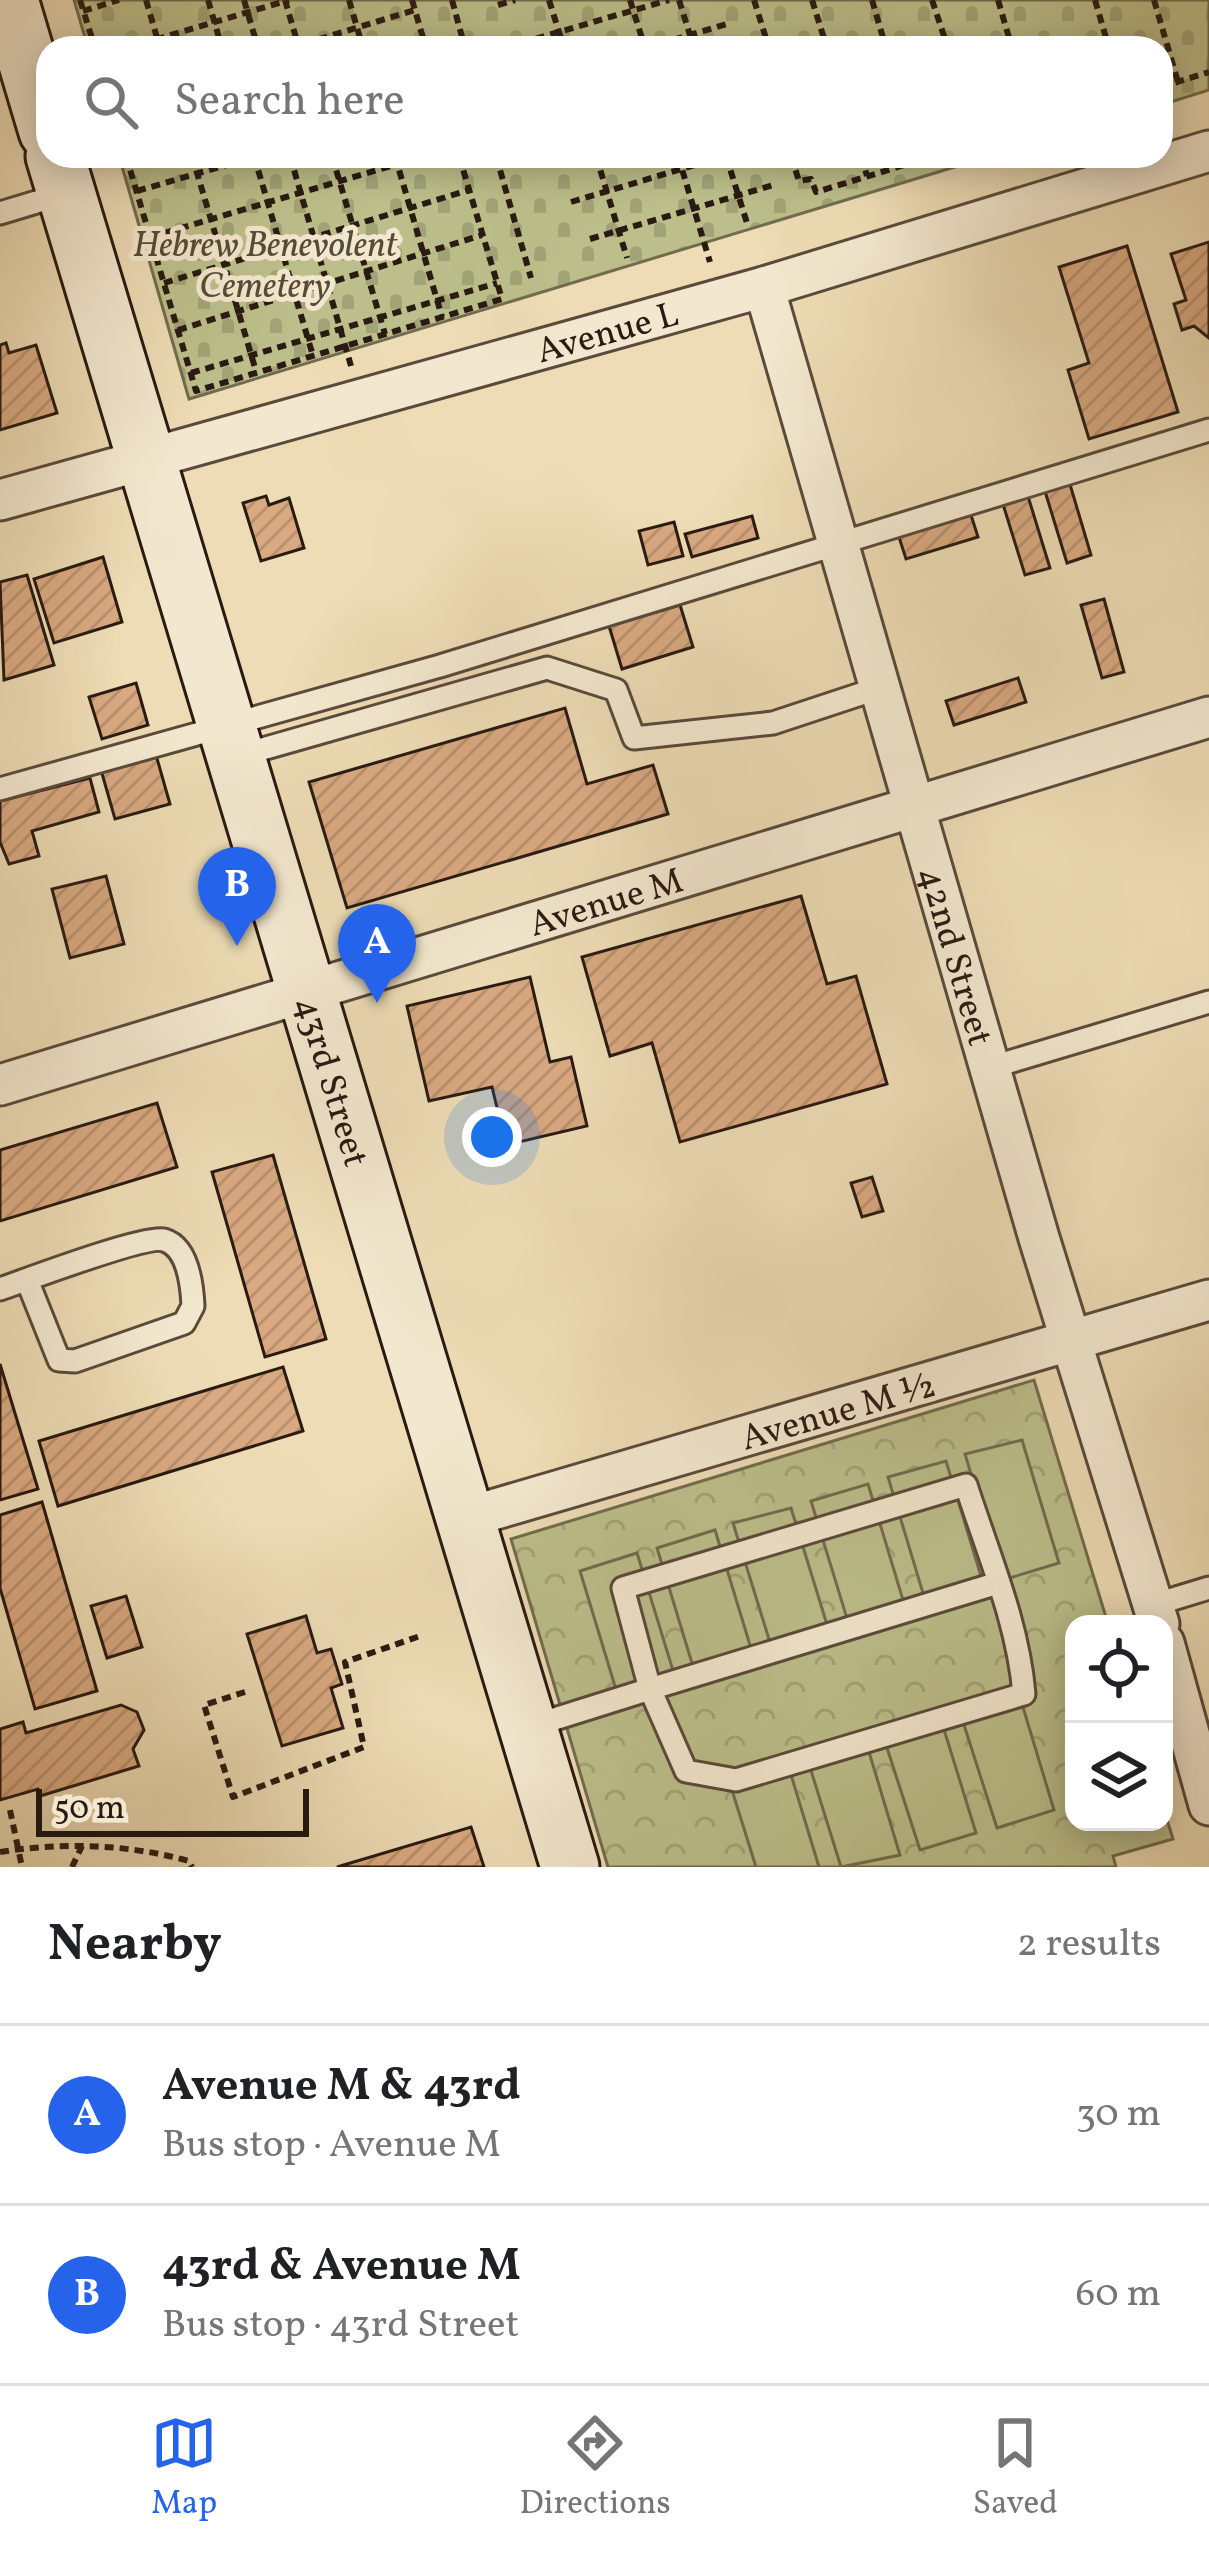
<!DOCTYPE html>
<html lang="en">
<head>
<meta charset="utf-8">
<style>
  body { margin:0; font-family:Vollkorn,serif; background:#f2f2f2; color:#202124 }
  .controls { position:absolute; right:36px; bottom:36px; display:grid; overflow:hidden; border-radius:24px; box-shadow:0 6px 30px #0003 }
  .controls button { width:108px; height:108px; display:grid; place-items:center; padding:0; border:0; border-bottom:3px solid #e0e0e0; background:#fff; color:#202124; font:60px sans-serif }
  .scale { position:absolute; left:36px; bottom:30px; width:273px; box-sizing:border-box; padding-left:12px; border:6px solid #291a12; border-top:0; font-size:33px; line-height:42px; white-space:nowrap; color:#291a12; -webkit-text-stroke:9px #f3e8cf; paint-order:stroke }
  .you { position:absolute; left:492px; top:1137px; width:42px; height:42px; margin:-30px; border:9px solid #fff; border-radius:50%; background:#1a73e8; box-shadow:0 0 0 18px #1a73e833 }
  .badge { display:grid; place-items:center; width:78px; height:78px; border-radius:50%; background:#2563eb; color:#fff; font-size:39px; font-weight:700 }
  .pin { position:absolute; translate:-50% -99px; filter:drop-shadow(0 3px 6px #0008) }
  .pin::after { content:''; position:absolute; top:63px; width:42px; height:36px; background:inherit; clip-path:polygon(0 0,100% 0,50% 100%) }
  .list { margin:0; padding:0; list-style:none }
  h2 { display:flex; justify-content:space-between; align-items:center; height:156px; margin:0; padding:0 48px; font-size:51px }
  h2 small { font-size:39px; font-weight:400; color:#757577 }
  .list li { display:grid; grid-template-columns:78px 1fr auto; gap:36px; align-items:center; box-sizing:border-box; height:180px; padding:0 48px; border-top:3px solid #e0e0e0 }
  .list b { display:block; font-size:45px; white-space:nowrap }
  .list p { margin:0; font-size:39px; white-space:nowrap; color:#757577 }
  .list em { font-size:39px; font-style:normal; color:#757577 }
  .icon { flex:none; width:66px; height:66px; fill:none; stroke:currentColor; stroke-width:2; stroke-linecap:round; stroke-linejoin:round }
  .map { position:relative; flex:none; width:1209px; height:1867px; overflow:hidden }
  .search { position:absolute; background:#fff; box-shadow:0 6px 30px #0003; left:36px; right:36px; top:36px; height:132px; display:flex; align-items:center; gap:30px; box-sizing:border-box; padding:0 42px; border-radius:36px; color:#757577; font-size:45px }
  .sheet { height:516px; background:#fff }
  nav { display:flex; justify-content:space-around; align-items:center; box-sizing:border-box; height:168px; border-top:3px solid #e0e0e0; background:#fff; font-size:33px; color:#757577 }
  nav a { display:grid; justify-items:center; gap:6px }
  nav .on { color:#2563eb }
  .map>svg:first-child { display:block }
  .cemetery { fill:url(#cemetery-stones); stroke:#726c4e; stroke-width:3 }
  .park { fill:url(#park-crowns); stroke:#726c4e; stroke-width:3 }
  .garden { fill:#bcbf8b; stroke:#726c4e; stroke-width:3 }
  .building { fill:url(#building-hatch); stroke:#291a12; stroke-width:3 }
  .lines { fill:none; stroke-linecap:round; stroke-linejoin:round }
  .lane-casing { stroke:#5a4a3b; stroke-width:27 }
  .street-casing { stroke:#5a4a3b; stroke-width:45 }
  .secondary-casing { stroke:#291a12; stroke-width:63 }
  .path { stroke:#291a12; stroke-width:6; stroke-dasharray:9 6; stroke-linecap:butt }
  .lane { stroke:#f3e8cf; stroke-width:21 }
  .street { stroke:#f3e8cf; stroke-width:39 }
  .secondary { stroke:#f3e8cf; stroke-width:57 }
  .labels { text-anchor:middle; stroke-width:10; stroke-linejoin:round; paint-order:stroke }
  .park-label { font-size:36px; font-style:italic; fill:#554c36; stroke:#f3e8cf }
  .street-label { font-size:36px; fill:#291a12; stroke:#f3e8cf }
</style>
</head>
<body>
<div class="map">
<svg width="1209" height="1867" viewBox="0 0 1209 1867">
  <defs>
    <pattern id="cemetery-stones" width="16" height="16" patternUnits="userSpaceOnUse" patternTransform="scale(3)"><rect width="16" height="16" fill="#bcbf8b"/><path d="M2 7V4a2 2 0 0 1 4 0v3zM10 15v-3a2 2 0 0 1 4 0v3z" fill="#a2a477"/></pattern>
    <pattern id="park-crowns" width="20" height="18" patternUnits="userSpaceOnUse" patternTransform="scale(3)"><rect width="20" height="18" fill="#bcbf8b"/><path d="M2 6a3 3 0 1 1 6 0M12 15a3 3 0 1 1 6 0" fill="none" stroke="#a2a477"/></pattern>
    <pattern id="building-hatch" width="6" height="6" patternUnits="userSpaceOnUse" patternTransform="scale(3)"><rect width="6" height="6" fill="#d9a981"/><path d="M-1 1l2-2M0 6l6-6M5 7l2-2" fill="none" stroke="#ba916e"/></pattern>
  </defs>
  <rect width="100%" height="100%" fill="#eddcb5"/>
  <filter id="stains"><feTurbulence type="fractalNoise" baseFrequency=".00167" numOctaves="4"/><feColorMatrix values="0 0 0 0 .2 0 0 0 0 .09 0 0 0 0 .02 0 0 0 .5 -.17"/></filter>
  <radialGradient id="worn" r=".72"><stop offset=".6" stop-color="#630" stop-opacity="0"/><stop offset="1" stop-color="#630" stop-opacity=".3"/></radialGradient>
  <!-- cemetery -->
  <g class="cemetery">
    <path d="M74 0H1209V90L1161 105V48H88Z"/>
    <path d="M119 156H991L189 399Z"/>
  </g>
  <!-- park -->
  <path class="park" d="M1034 1380 1108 1624H1074V1822H1164V1810L1173 1839 1113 1856 1116 1867H608L511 1539Z"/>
  <!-- garden -->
  <g class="garden">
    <path d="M1022 1440 1059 1563 1003 1580 965 1454Z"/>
    <path d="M946 1461 984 1586 926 1603 888 1477Z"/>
    <path d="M868 1484 906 1610 849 1625 811 1501Z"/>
    <path d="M791 1508 829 1631 772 1649 733 1523Z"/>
    <path d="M715 1530 753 1655 695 1673 657 1548Z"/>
    <path d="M637 1553 675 1677 618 1696 580 1571Z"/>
    <path d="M1016 1684 1054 1810 997 1828 957 1703Z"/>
    <path d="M938 1710 976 1833 920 1850 880 1726Z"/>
    <path d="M863 1732 900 1855 841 1867 804 1748Z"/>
    <path d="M785 1755 819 1867H756L726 1771Z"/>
  </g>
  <!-- building -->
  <g class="building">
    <path d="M1209 242V338L1194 326 1182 330 1174 304 1186 300 1171 254Z"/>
    <path d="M1127 246 1178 412 1089 439 1068 370 1089 363 1059 267Z"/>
    <path d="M6 343 9 353 36 345 57 413 0 430V345Z"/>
    <path d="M1069 481 1091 555 1067 563 1044 488Z"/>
    <path d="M1027 493 1050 568 1025 575 1002 501Z"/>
    <path d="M266 496 269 505 289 498 304 548 261 561 243 503Z"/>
    <path d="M970 512 978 537 906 559 898 534Z"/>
    <path d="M752 516 758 538 692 557 685 534Z"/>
    <path d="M674 522 683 556 648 565 639 531Z"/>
    <path d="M103 557 122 622 54 643 34 579Z"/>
    <path d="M27 575 54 665 4 680 0 582Z"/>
    <path d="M1104 599 1124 672 1102 678 1081 605Z"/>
    <path d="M680 605 693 647 622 669 609 626Z"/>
    <path d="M1018 678 1026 702 954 725 946 701Z"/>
    <path d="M136 683 148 725 102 739 89 697Z"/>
    <path d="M565 708 587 784 653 765 668 814 347 908 309 782Z"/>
    <path d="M156 755 170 804 115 819 101 770Z"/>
    <path d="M90 778 99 812 32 831 39 856 9 864 0 842V801Z"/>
    <path d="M106 876 124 944 70 958 52 889Z"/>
    <path d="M801 896 827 984 856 976 887 1084 680 1142 652 1043 610 1056 582 957Z"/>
    <path d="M530 977 550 1062 571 1057 587 1126 506 1145 492 1087 429 1101 407 1006Z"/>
    <path d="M157 1103 177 1167 0 1221V1150Z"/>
    <path d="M273 1155 326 1339 265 1357 212 1172Z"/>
    <path d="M872 1177 883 1211 862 1217 851 1183Z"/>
    <path d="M0 1364 38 1489 0 1500Z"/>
    <path d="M283 1367 303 1431 58 1506 39 1441Z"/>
    <path d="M42 1502 97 1691 35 1709 0 1588V1515Z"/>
    <path d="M126 1596 142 1647 107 1658 91 1606Z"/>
    <path d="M306 1616 317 1653 331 1649 342 1684 331 1688 343 1728 282 1746 247 1634Z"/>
    <path d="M121 1705 137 1712 144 1730 133 1749 139 1766 40 1796 38 1789 0 1800V1729L23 1722 26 1733Z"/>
    <path d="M471 1827 484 1867H337Z"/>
  </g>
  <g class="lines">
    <!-- lane casing -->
    <g class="lane-casing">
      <g id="lane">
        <path d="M0 213 63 194"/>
        <path d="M238 756 547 668 616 690 634 738 773 723 879 688"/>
        <path d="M0 789 440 666 1209 430"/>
        <path d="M989 1068 1209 1002"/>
        <path d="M0 1289C26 1280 145 1235 164 1240 188 1247 192 1285 193 1306L184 1323 75 1361 59 1360 27 1280"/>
        <path d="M1153 1605 1209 1588"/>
        <path d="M529 1727 650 1689 686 1771 736 1780 1024 1694C1018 1622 988 1554 966 1485L623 1588 650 1689 998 1583"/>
      </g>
    </g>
    <!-- street casing -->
    <g class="street-casing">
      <g id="street">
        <path id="s1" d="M764 287 1039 1238 1159 1624"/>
        <path id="s2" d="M0 500 764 287 1209 151"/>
        <path id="s3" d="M0 1085 1209 717"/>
        <path d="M465 1518 1209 1300"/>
        <path d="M1164 1643 1209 1805"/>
      </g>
    </g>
    <!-- secondary casing -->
    <g class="secondary-casing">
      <g id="secondary">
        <path d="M9 0 48 131"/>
        <path id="s4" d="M55 156 570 1867"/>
      </g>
    </g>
    <!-- path -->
    <g class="path">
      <path d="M80 0 95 48"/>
      <path d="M146 0 160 48"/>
      <path d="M208 0 222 48"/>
      <path d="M244 0 258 48"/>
      <path d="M285 0 299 48"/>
      <path d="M349 0 363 48"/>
      <path d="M412 0 426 48"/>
      <path d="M452 0 465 48"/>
      <path d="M549 0 564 48"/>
      <path d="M630 0 645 48"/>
      <path d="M679 0 694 48"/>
      <path d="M754 0 769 48"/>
      <path d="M812 0 827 48"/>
      <path d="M872 0 886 48"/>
      <path d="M932 0 948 48"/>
      <path d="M998 0 1012 48"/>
      <path d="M1095 0 1109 48"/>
      <path d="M1154 0 1178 82"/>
      <path d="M498 5 515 0"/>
      <path d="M83 11 119 0"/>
      <path d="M507 47 669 0"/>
      <path d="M127 48 289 0"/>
      <path d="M290 48 415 10"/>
      <path d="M645 48 727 24"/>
      <path d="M1161 87 1209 72"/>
      <path d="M126 156 196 391 502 299 459 156"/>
      <path d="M192 156 256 371"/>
      <path d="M254 156 313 356"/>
      <path d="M290 156 351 366"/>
      <path d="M332 156 385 334"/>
      <path d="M395 156 442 317"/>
      <path d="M496 156 531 278"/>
      <path d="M596 156 627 258"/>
      <path d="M678 156 710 262"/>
      <path d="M726 156 747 223"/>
      <path d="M791 156 799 181 811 179 816 192 934 156"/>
      <path d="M861 156 867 176"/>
      <path d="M544 165 578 156"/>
      <path d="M137 191 254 157"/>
      <path d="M571 202 725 156"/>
      <path d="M151 237 425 156"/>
      <path d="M590 239 777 184"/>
      <path d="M164 283 469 190"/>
      <path d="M178 330 482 235"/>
      <path d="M191 373 497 283"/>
      <path d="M245 1692 204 1705 233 1797 364 1747 345 1662 423 1635"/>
      <path d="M10 1810 22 1867"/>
      <path d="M0 1852C64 1842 127 1844 189 1861L192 1867"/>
      <path d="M72 1867 82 1846"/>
    </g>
    <!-- lane -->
    <use href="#lane" class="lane"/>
    <!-- street -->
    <use href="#street" class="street"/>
    <!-- secondary -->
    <use href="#secondary" class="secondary"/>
  </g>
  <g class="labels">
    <!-- park labels -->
    <g class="park-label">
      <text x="265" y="256">Hebrew Benevolent<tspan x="265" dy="41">Cemetery</tspan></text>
    </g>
    <!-- street labels -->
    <g class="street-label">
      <text dy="13" stroke="none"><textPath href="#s2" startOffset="630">Avenue L</textPath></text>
      <text dy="13" stroke="none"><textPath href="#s3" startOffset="633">Avenue M</textPath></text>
      <text dy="13" stroke="none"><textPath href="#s1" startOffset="696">42nd Street</textPath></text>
      <text dy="13" stroke="none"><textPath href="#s4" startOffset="966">43rd Street</textPath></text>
      <text transform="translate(837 1410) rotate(-16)" y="13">Avenue M ½</text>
    </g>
  </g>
  <rect width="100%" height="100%" filter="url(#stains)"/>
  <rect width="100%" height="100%" fill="url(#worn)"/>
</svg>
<div class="controls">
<button><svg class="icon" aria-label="locate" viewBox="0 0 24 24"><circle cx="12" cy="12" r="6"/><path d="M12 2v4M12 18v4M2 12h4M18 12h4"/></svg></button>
<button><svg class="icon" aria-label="layers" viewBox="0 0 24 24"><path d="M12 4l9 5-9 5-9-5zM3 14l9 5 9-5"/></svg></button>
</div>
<div class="scale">50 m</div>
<div class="you"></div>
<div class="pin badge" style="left:377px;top:1003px">A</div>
<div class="pin badge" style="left:237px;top:946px">B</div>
<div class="search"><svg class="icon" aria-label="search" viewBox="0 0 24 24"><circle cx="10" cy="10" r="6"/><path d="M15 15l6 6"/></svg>Search here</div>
</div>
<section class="sheet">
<h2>Nearby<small>2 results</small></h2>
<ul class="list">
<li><span class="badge">A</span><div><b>Avenue M &amp; 43rd</b><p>Bus stop · Avenue M</p></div><em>30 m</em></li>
<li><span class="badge">B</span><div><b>43rd &amp; Avenue M</b><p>Bus stop · 43rd Street</p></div><em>60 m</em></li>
</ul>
</section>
<nav>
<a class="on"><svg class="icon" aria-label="map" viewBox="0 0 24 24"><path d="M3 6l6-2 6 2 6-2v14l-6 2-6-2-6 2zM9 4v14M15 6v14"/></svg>Map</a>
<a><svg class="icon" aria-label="directions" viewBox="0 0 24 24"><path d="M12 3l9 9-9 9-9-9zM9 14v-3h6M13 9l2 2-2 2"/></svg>Directions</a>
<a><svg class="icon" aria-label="saved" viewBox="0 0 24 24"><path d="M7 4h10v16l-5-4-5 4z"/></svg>Saved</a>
</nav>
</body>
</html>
